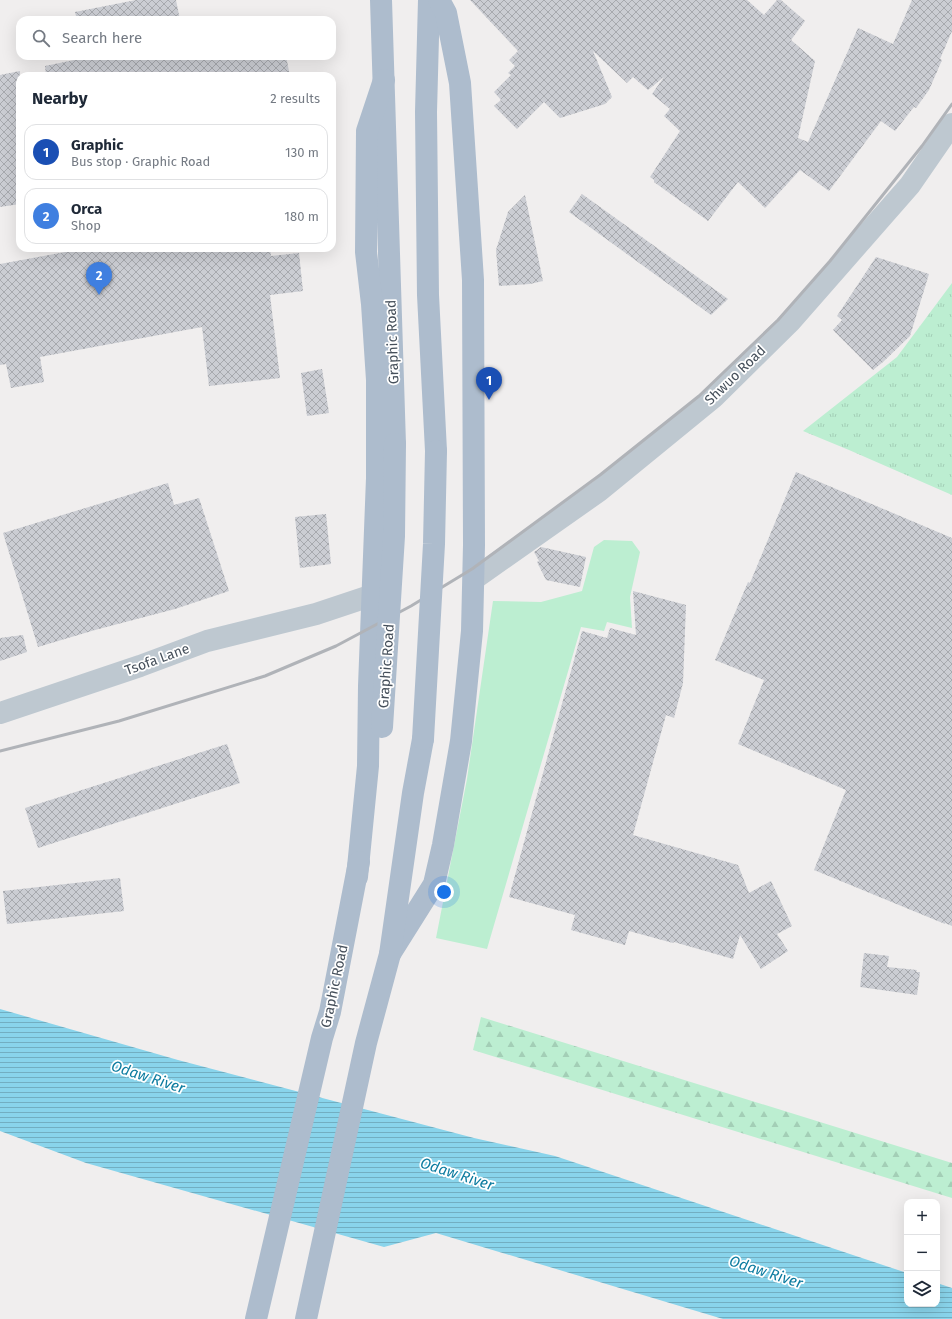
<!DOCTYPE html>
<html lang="en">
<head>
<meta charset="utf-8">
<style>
  body { margin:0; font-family:"Fira Sans",sans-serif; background:#f2f2f3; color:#1f2937 }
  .controls { position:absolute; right:12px; bottom:12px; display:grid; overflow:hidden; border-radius:8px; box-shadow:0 4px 16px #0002 }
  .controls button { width:36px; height:36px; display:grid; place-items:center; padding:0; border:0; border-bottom:1px solid #e0e1e3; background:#fff; color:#1f2937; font:20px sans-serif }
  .you { position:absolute; left:444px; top:892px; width:14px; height:14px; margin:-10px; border:3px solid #fff; border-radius:50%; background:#1a73e8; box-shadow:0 0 0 6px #1a73e833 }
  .badge { display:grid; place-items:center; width:26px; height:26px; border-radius:50%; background:#1a69de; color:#fff; font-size:13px; font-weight:700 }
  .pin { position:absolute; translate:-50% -33px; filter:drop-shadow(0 1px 2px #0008) }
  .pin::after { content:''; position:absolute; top:21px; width:14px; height:12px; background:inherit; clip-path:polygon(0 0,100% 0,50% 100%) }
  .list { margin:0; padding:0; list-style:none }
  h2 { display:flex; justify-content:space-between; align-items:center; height:52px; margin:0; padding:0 16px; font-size:17px }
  h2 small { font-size:13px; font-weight:400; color:#747a83 }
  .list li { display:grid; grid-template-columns:26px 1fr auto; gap:12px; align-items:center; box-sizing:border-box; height:56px; margin:0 8px 8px; padding:0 8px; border:1px solid #e0e1e3; border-radius:12px }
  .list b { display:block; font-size:15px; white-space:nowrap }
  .list p { margin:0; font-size:13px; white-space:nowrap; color:#747a83 }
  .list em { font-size:13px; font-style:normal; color:#747a83 }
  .icon { flex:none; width:22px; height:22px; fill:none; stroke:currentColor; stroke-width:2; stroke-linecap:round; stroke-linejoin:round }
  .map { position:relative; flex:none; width:952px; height:1319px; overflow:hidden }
  .search { position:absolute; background:#fff; box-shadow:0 4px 16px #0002; left:16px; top:16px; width:320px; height:44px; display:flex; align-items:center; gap:10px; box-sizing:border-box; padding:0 14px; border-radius:12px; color:#747a83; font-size:15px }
  .panel { position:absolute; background:#fff; box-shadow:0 4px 16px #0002; left:16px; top:72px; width:320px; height:180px; border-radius:12px }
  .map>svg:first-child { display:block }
  .green { fill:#bceed1 }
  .forest { fill:url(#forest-firs) }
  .park { fill:url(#park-tufts) }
  .water { fill:url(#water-rules) }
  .building { fill:url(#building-cross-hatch) }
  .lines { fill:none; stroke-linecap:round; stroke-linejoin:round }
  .street { stroke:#bec8d0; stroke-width:22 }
  .primary { stroke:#adbccd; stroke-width:22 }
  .rail { stroke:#b0b3b8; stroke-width:3 }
  .primary-bridge { stroke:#adbccd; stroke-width:22 }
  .labels { text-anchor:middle; stroke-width:3.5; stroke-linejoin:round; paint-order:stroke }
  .street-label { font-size:14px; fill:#46505b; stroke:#fff }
  .water-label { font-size:15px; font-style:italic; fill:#0d7ca0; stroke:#fff }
</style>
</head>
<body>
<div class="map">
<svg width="952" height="1319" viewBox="0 0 952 1319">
  <defs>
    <pattern id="forest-firs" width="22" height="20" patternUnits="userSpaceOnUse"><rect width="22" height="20" fill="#bceed1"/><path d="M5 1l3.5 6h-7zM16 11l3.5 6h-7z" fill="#a3ceb6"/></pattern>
    <pattern id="park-tufts" width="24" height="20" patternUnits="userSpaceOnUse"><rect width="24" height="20" fill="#bceed1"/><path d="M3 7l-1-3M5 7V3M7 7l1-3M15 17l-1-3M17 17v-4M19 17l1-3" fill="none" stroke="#a3ceb6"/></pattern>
    <pattern id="water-rules" width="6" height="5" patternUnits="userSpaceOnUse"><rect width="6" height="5" fill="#89d4eb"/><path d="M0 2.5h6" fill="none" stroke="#72aec1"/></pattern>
    <pattern id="building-cross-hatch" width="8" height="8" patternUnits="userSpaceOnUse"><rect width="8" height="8" fill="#cbcdd3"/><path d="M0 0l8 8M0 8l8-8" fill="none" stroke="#a7a9ae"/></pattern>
  </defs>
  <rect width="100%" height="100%" fill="#f0eeee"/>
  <!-- green -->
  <path class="green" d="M604 540 632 541 640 552 630 597 632 628 607 622 604 631 581 627 487 949 436 938 467 779 493 601 541 602 582 591 594 547Z"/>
  <!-- forest -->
  <path class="forest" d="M481 1017 952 1163V1198L473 1050Z"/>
  <!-- park -->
  <path class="park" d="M952 283V495L849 450 803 431 897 357Z"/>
  <!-- water -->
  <path class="water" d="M0 1009 178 1060 474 1138 555 1156 907 1273V1304H937V1283L952 1288V1319H723L436 1233 384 1247 86 1163 0 1131Z"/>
  <!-- building -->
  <g class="building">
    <path d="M136 0H176L180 20H77L75 12Z"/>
    <path d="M470 0H747L764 15 777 0H781L805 21 791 40 815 61 798 138 808 142 858 28 893 44 912 0H952V31L940 59 942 60 929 90 916 108 914 107 895 131 881 121 829 191 800 170 765 208 738 182 708 221 654 182V180L650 177 680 131 664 116 670 109 652 94 664 77 648 90 633 77 627 83 593 51 612 97 605 104 560 118 544 102 517 129 494 106 501 100 494 92 511 75 508 73 515 66 509 60 518 51Z"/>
    <path d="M84 56H286L290 76H46L45 66 84 58Z"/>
    <path d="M20 71V204L0 207V75Z"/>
    <path d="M582 194 728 299 711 315 569 212Z"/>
    <path d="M525 195 543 281 530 284 499 286 496 250 508 212Z"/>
    <path d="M87 248H270L271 256 299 253 303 291 270 295 280 378 209 386 202 327 40 357 44 382 11 388 6 364 0 365V264Z"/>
    <path d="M876 257 929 274 910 336 883 362 873 370 833 330 842 320 837 316Z"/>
    <path d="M322 369 329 413 307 416 301 373Z"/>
    <path d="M796 472 952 538V926L945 923V924L814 870 846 790 738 744 764 680 715 660 748 582 750 583Z"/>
    <path d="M168 483 174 505 199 498 229 591 175 609 95 630 38 647 3 533Z"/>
    <path d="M326 514 331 564 300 568 295 517Z"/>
    <path d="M541 547 586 557 580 587 546 580 537 562 539 561 534 552Z"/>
    <path d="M633 591 686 605 683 683 674 718 666 715 633 835 738 865 749 893 771 881 792 926 777 934 788 951 761 969 740 935 733 959 674 942 673 943 629 931 625 945 571 930 575 915 509 897 582 631 607 638 610 628 636 635Z"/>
    <path d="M23 635 27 652 0 661V638Z"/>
    <path d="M227 744 240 783 38 848 25 808Z"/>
    <path d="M120 878 124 911 7 924 3 891Z"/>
    <path d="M864 953 889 956 887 967 917 970 916 972H920L917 995 860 987Z"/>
  </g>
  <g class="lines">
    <!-- street -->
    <g class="street">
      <path d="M474 579 599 491 714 397 790 322 910 185 952 124"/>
      <path d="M0 713 140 666 207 641 316 614 373 595"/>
    </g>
    <!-- primary -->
    <g class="primary">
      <path d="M381 0 395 444"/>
      <path d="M429 0 426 112 428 295 436 451"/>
      <path d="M357 877 368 766 369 686 377 478V380L372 304 366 252 367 131 384 80"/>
      <path d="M390 954 434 884 443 845 461 741 472 631 474 545 473 280 460 83 446 13 439 0"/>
      <path d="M256 1319 322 1038 330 1012 359 862"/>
      <path d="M306 1319 366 1043 390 954 413 793 423 739"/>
    </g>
    <!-- rail -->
    <path class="rail" d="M0 751 119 721 265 676 336 646 411 606 472 569 600 475 699 396 778 320 830 261 922 146 952 104"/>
    <!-- primary-bridge -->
    <g class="primary-bridge">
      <path d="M382 727 394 536 395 444"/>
      <path d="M423 739 434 544 436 451"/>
    </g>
  </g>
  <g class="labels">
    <!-- street labels -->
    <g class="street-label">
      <text transform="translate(392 342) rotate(-92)" y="5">Graphic Road</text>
      <text transform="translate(735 375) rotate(-44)" y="5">Shwuo Road</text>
      <text transform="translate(157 659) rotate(-20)" y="5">Tsofa Lane</text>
      <text transform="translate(386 666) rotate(-86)" y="5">Graphic Road</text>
      <text transform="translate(334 986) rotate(-78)" y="5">Graphic Road</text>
    </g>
    <!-- water labels -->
    <g class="water-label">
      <text transform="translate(148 1077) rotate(18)" y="5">Odaw River</text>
      <text transform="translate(457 1174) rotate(18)" y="5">Odaw River</text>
      <text transform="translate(766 1272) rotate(18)" y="5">Odaw River</text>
    </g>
  </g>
</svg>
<div class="controls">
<button>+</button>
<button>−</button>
<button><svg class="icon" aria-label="layers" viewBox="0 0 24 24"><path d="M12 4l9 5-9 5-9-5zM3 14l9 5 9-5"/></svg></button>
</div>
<div class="you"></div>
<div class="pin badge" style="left:489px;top:400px;background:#1a4fb4">1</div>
<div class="pin badge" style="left:99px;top:295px;background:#3f7fe0">2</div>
<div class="search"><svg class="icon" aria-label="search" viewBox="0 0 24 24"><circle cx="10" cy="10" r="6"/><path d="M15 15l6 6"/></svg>Search here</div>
<section class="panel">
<h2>Nearby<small>2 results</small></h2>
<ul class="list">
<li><span class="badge" style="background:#1a4fb4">1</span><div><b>Graphic</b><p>Bus stop · Graphic Road</p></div><em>130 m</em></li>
<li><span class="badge" style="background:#3f7fe0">2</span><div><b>Orca</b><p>Shop</p></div><em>180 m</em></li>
</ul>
</section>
</div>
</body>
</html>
